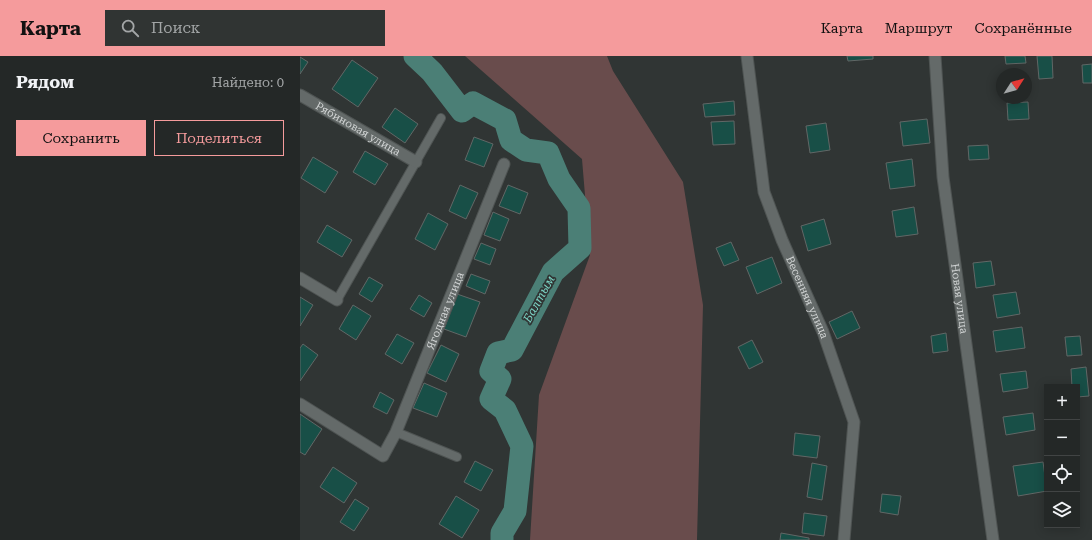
<!DOCTYPE html>
<html lang="ru">
<head>
<meta charset="utf-8">
<style>
  body { margin:0; font-family:"Roboto Serif",serif; background:#303433; color:#f1f3f6 }
  .controls { position:absolute; right:12px; bottom:12px; display:grid; overflow:hidden; border-radius:0px; box-shadow:0 2px 10px #0003 }
  .controls button { width:36px; height:36px; display:grid; place-items:center; padding:0; border:0; border-bottom:1px solid #414444; background:#242827; color:#f1f3f6; font:20px sans-serif }
  .compass { position:absolute; left:696px; top:12px; width:36px; height:36px; border-radius:50%; background:#242827; box-shadow:0 2px 10px #0003; rotate:54deg }
  .list { margin:0; padding:0; list-style:none }
  h2 { display:flex; justify-content:space-between; align-items:center; height:52px; margin:0; padding:0 16px; font-size:17px }
  h2 small { font-size:13px; font-weight:400; color:#a3a6a7 }
  .actions { display:flex; gap:8px; padding:12px 16px }
  .actions a { flex:1; padding:9px 0; border:1px solid #f59b9c; border-radius:0px; text-align:center; font-size:14px; color:#f59b9c }
  .actions .main { background:#f59b9c; color:#111 }
  .icon { flex:none; width:22px; height:22px; fill:none; stroke:currentColor; stroke-width:2; stroke-linecap:round; stroke-linejoin:round }
  .map { position:relative; flex:none; width:792px; height:484px; overflow:hidden }
  header { display:flex; align-items:center; gap:24px; box-sizing:border-box; height:56px; padding:0 20px; background:#f59b9c; color:#111 }
  header strong { font-size:19px }
  nav { display:flex; gap:22px; margin-inline-start:auto; font-size:14px }
  .search { width:280px; height:36px; background:#303433; display:flex; align-items:center; gap:10px; box-sizing:border-box; padding:0 14px; border-radius:0px; color:#a3a6a7; font-size:15px }
  main { display:flex }
  aside { flex:1; background:#242827 }
  .map>svg:first-child { display:block }
  .green { fill:#694c4c }
  .lines { fill:none; stroke-linecap:round; stroke-linejoin:round }
  .river { stroke:#4b7f76; stroke-width:23 }
  .building { fill:#184f47; stroke:#616766 }
  .service-casing { stroke:#4f5453; stroke-width:10 }
  .minor-casing { stroke:#4f5453; stroke-width:13 }
  .service { stroke:#646a69; stroke-width:8 }
  .minor { stroke:#646a69; stroke-width:11 }
  .labels { text-anchor:middle; stroke-width:3.5; stroke-linejoin:round; paint-order:stroke }
  .street-label { font-size:11px; fill:#d0d3d3; stroke:#303534 }
  .water-label { font-size:12px; font-style:italic; fill:#7bd3c4; stroke:#303534 }
</style>
</head>
<body>
<header>
<strong>Карта</strong>
<div class="search"><svg class="icon" aria-label="search" viewBox="0 0 24 24"><circle cx="10" cy="10" r="6"/><path d="M15 15l6 6"/></svg>Поиск</div>
<nav><a>Карта</a><a>Маршрут</a><a>Сохранённые</a></nav>
</header>
<main>
<aside>
<h2>Рядом<small>Найдено: 0</small></h2>
<ul class="list">
</ul>
<div class="actions"><a class="main">Сохранить</a><a>Поделиться</a></div>
</aside>
<div class="map">
<svg width="792" height="484" viewBox="0 0 792 484">
  <rect width="100%" height="100%" fill="#303534"/>
  <!-- green -->
  <path class="green" d="M165 0H307L313 15 383 126 403 249 397 484H230L239 339 290 199 282 103Z"/>
  <g class="lines">
    <!-- river -->
    <path class="river" d="M115 0 132 16 162 55 173 47 205 64 211 84 226 94 248 97 259 123 279 152 280 192 253 216 212 294 198 297 191 315 200 323 191 343 205 354 222 390 215 455 202 477V484"/>
  </g>
  <!-- building -->
  <g class="building">
    <path d="M547 0H573V3L548 5Z"/>
    <path d="M705 0H725L726 7 706 8Z"/>
    <path d="M737 0H752L753 22 739 23Z"/>
    <path d="M0 1 8 6 0 18Z"/>
    <path d="M52 4 78 22 58 51 32 33Z"/>
    <path d="M792 8V27H783L782 9Z"/>
    <path d="M434 45 435 59 405 61 403 48Z"/>
    <path d="M728 46 729 63 708 64 707 47Z"/>
    <path d="M95 52 118 68 105 87 82 71Z"/>
    <path d="M627 63 630 87 603 90 600 66Z"/>
    <path d="M434 65 435 88 413 89 411 66Z"/>
    <path d="M526 67 530 94 510 97 506 70Z"/>
    <path d="M174 81 193 88 184 111 165 104Z"/>
    <path d="M688 89 689 103 669 104 668 90Z"/>
    <path d="M65 95 88 108 75 129 53 116Z"/>
    <path d="M13 101 38 116 25 137 1 122Z"/>
    <path d="M612 103 615 130 590 133 586 107Z"/>
    <path d="M160 129 178 137 166 163 149 155Z"/>
    <path d="M208 129 228 137 220 158 199 150Z"/>
    <path d="M614 151 618 178 596 181 592 155Z"/>
    <path d="M193 156 209 163 200 185 184 179Z"/>
    <path d="M128 157 148 168 135 194 115 183Z"/>
    <path d="M524 163 531 188 508 195 501 170Z"/>
    <path d="M27 169 52 184 42 201 17 186Z"/>
    <path d="M431 186 439 204 424 210 416 192Z"/>
    <path d="M181 187 196 193 190 209 174 203Z"/>
    <path d="M472 201 482 227 457 238 446 211Z"/>
    <path d="M691 205 695 229 676 232 673 207Z"/>
    <path d="M171 218 190 225 185 238 166 230Z"/>
    <path d="M69 221 83 229 72 246 59 238Z"/>
    <path d="M716 236 720 258 697 262 693 239Z"/>
    <path d="M157 238 180 246 166 281 144 273Z"/>
    <path d="M119 239 132 247 124 261 110 253Z"/>
    <path d="M0 241 13 249 0 270Z"/>
    <path d="M53 249 71 260 56 284 39 273Z"/>
    <path d="M552 255 560 272 537 283 529 266Z"/>
    <path d="M722 271 725 292 696 296 693 275Z"/>
    <path d="M646 277 648 295 633 297 631 280Z"/>
    <path d="M97 278 114 287 102 308 85 298Z"/>
    <path d="M780 280 782 299 767 300 765 281Z"/>
    <path d="M452 284 463 306 449 313 438 291Z"/>
    <path d="M3 288 18 299 0 325V292Z"/>
    <path d="M141 289 159 298 146 326 127 317Z"/>
    <path d="M786 311 789 340 777 341V331H772L771 313Z"/>
    <path d="M726 315 728 332 703 336 700 318Z"/>
    <path d="M124 327 147 337 137 361 113 352Z"/>
    <path d="M80 336 94 344 87 358 73 351Z"/>
    <path d="M733 357 735 374 706 379 703 361Z"/>
    <path d="M0 358 22 373 5 399 0 396Z"/>
    <path d="M495 377 520 380 517 402 493 399Z"/>
    <path d="M175 405 193 414 181 435 164 426Z"/>
    <path d="M743 406 747 435 718 440 713 410Z"/>
    <path d="M512 407 527 410 522 444 507 441Z"/>
    <path d="M33 411 57 427 44 447 20 431Z"/>
    <path d="M582 438 601 440 598 459 580 456Z"/>
    <path d="M156 440 179 454 162 482 139 468Z"/>
    <path d="M55 443 69 452 54 475 40 466Z"/>
    <path d="M504 457 527 460 524 480 502 477Z"/>
    <path d="M481 477 509 482V484H480Z"/>
  </g>
  <g class="lines">
    <!-- service casing -->
    <g class="service-casing">
      <g id="service">
        <path d="M37 244 141 62"/>
        <path d="M96 376 157 401"/>
      </g>
    </g>
    <!-- minor casing -->
    <g class="minor-casing">
      <g id="minor">
        <path id="s1" d="M447 0 464 136 482 184 523 276 554 366 544 484"/>
        <path id="s2" d="M635 0 643 121 693 484"/>
        <path id="s3" d="M0 39 116 106"/>
        <path d="M0 222 37 244"/>
        <path id="s4" d="M0 348 83 400 96 376 204 108"/>
      </g>
    </g>
    <!-- service -->
    <use href="#service" class="service"/>
    <!-- minor -->
    <use href="#minor" class="minor"/>
  </g>
  <g class="labels">
    <!-- street labels -->
    <g class="street-label">
      <text dy="4" stroke="none"><textPath href="#s3" startOffset="67">Рябиновая улица</textPath></text>
      <text dy="4" stroke="none"><textPath href="#s1" startOffset="251">Весенняя улица</textPath></text>
      <text dy="4" stroke="none"><textPath href="#s2" startOffset="244">Новая улица</textPath></text>
      <text dy="4" stroke="none"><textPath href="#s4" startOffset="256">Ягодная улица</textPath></text>
    </g>
    <!-- water labels -->
    <g class="water-label">
      <text transform="translate(239 243) rotate(-61)" y="4">Балтым</text>
    </g>
  </g>
</svg>
<div class="controls">
<button>+</button>
<button>−</button>
<button><svg class="icon" aria-label="locate" viewBox="0 0 24 24"><circle cx="12" cy="12" r="6"/><path d="M12 2v4M12 18v4M2 12h4M18 12h4"/></svg></button>
<button><svg class="icon" aria-label="layers" viewBox="0 0 24 24"><path d="M12 4l9 5-9 5-9-5zM3 14l9 5 9-5"/></svg></button>
</div>
<svg class="compass" viewBox="-18 -18 36 36"><path d="M0-13l5 13h-10z" fill="#e53935"/><path d="M0 13l5-13h-10z" fill="#a3a6a7"/></svg>
</div>
</main>
</body>
</html>
